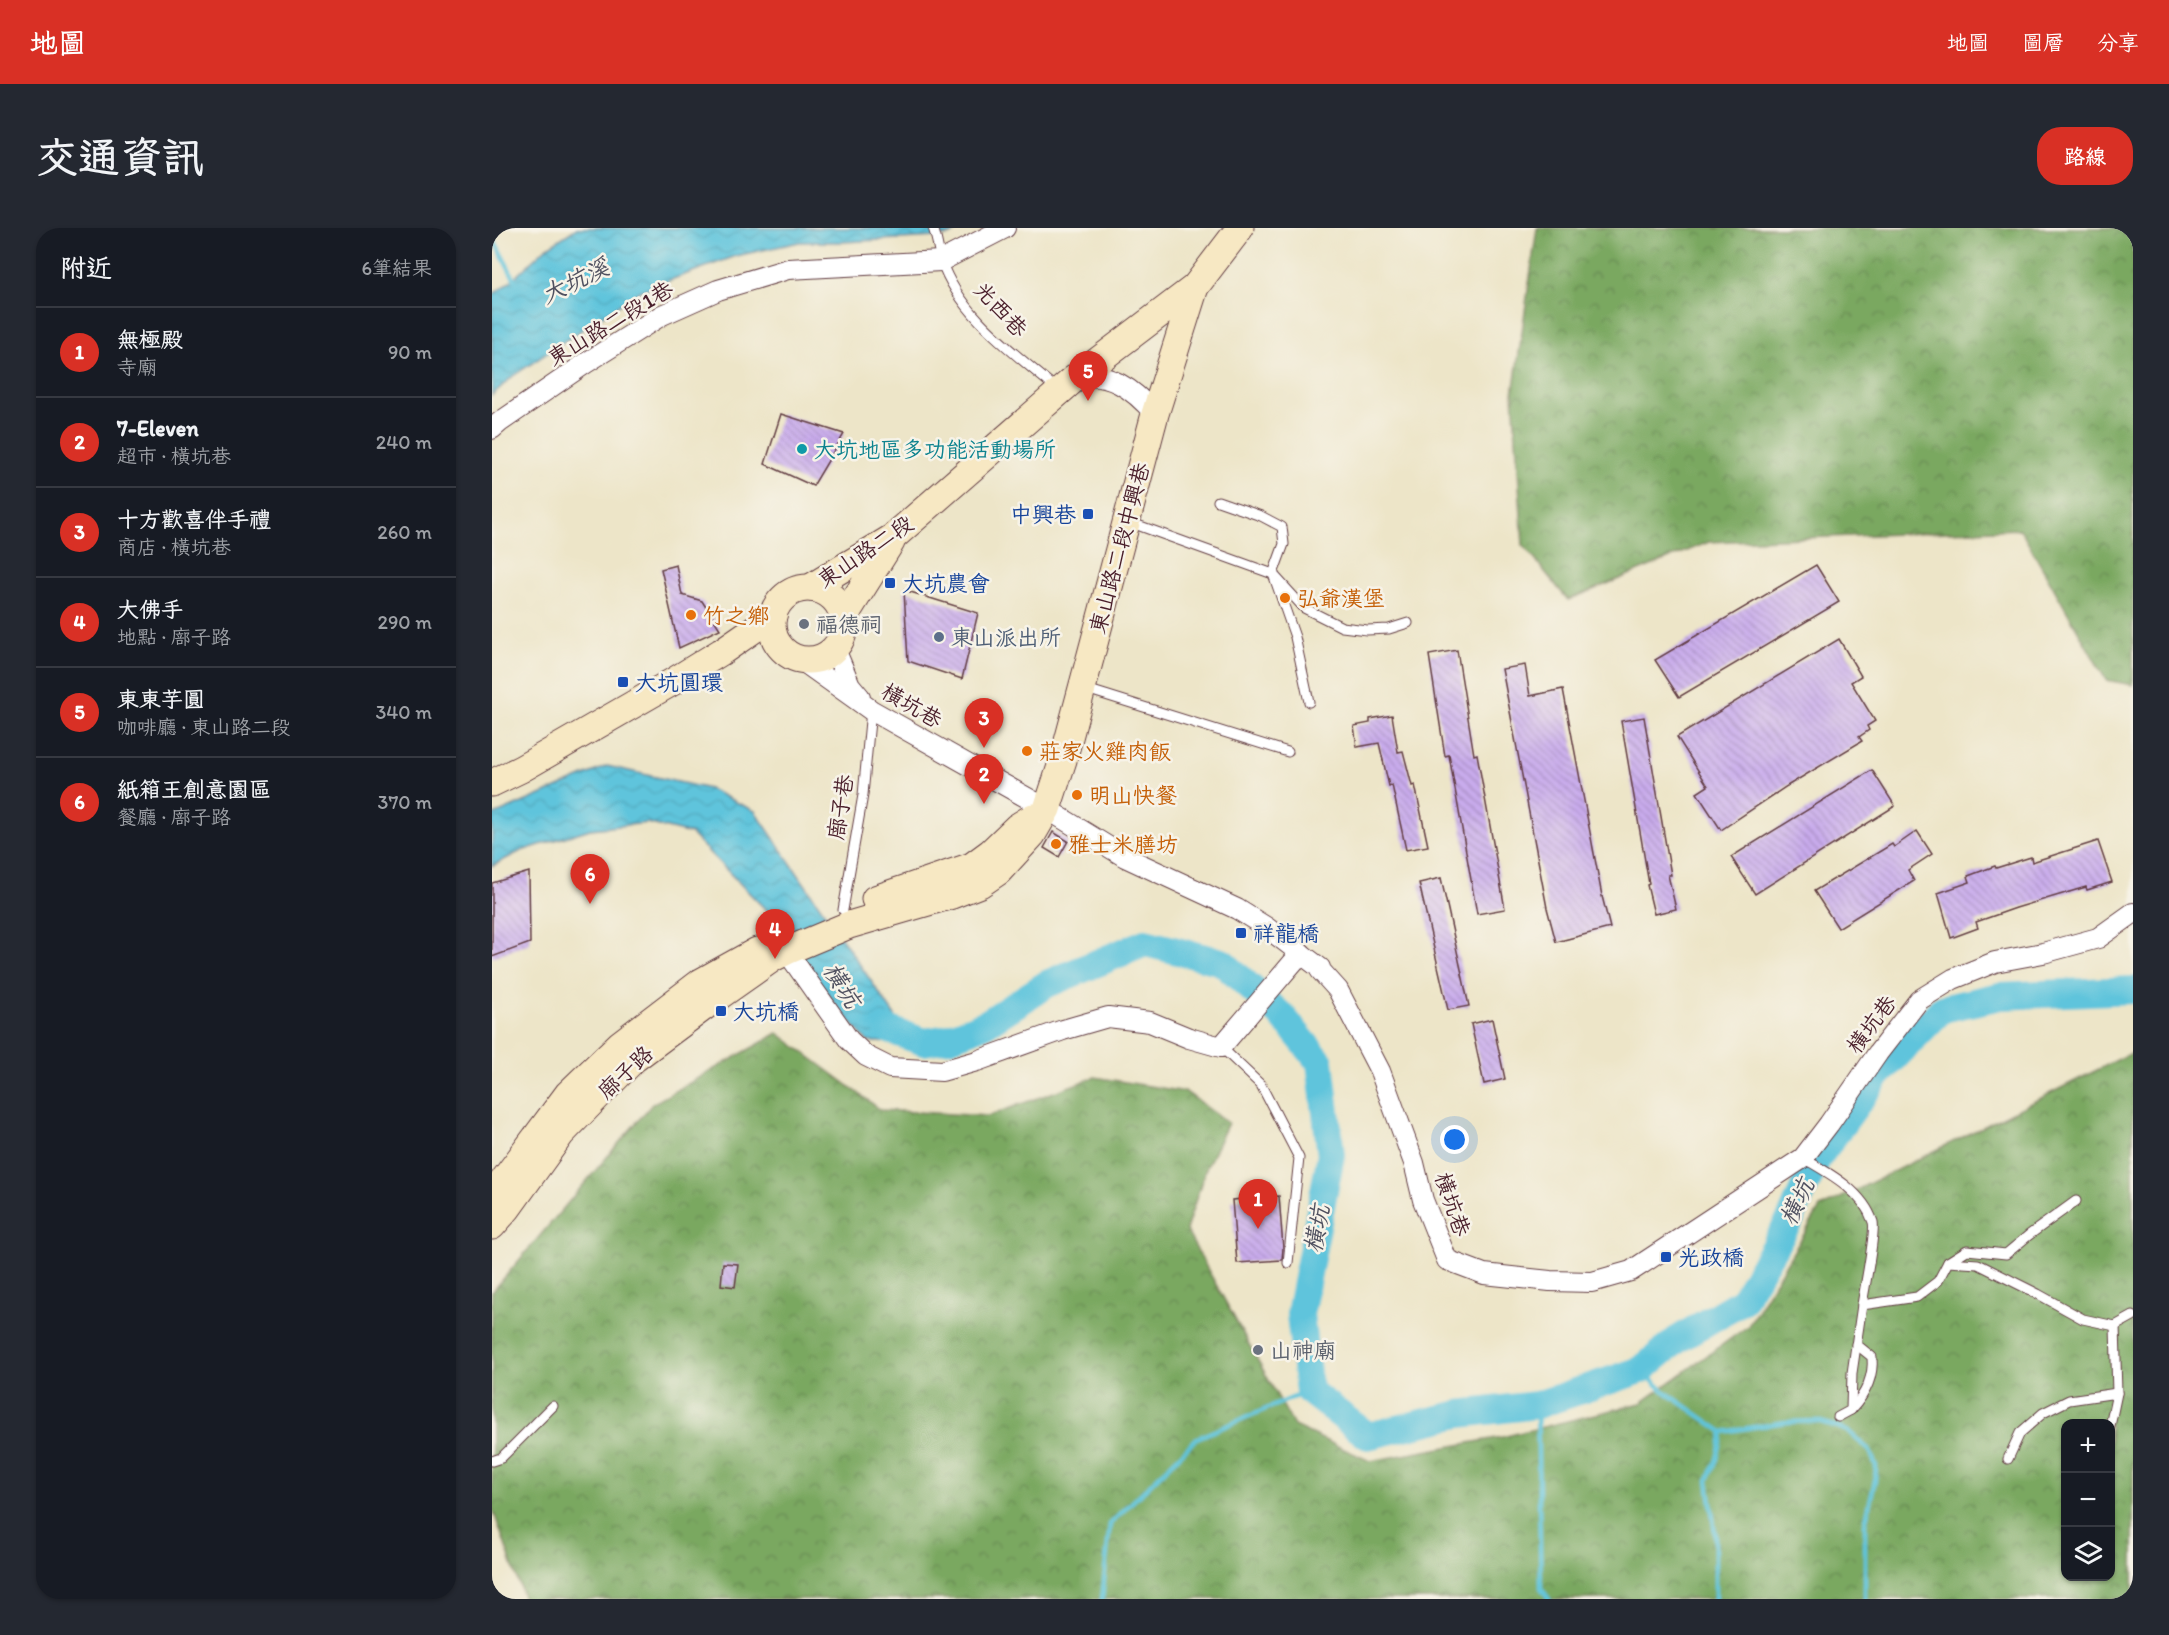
<!DOCTYPE html>
<html lang="zh-TW">
<head>
<meta charset="utf-8">
<style>
  body { margin:0; font-family:Itim,"LXGW WenKai TC",sans-serif; background:#242831; color:#f1f3f6 }
  .controls { position:absolute; right:18px; bottom:18px; display:grid; overflow:hidden; border-radius:12px; box-shadow:0 2px 4px #0004 }
  .controls button { width:54px; height:54px; display:grid; place-items:center; padding:0; border:0; border-bottom:2px solid #363941; background:#171b24; color:#f1f3f6; font:30px sans-serif }
  .you { position:absolute; left:963px; top:912px; width:21px; height:21px; margin:-15px; border:4px solid #fff; border-radius:50%; background:#1a73e8; box-shadow:0 0 0 9px #1a73e833 }
  .badge { display:grid; place-items:center; width:39px; height:39px; border-radius:50%; background:#d93025; color:#fff; font-size:20px; font-weight:700 }
  .pin { position:absolute; translate:-50% -50px; filter:drop-shadow(0 2px 3px #0008) }
  .pin::after { content:''; position:absolute; top:32px; width:21px; height:18px; background:inherit; clip-path:polygon(0 0,100% 0,50% 100%) }
  .list { margin:0; padding:0; list-style:none }
  h2 { display:flex; justify-content:space-between; align-items:center; height:78px; margin:0; padding:0 24px; font-size:26px }
  h2 small { font-size:20px; font-weight:400; color:#9ea1a6 }
  .list li { display:grid; grid-template-columns:39px 1fr auto; gap:18px; align-items:center; box-sizing:border-box; height:90px; padding:0 24px; border-top:2px solid #363941 }
  .list b { display:block; font-size:22px; white-space:nowrap }
  .list p { margin:0; font-size:20px; white-space:nowrap; color:#9ea1a6 }
  .list em { font-size:20px; font-style:normal; color:#9ea1a6 }
  .icon { flex:none; width:33px; height:33px; fill:none; stroke:currentColor; stroke-width:2; stroke-linecap:round; stroke-linejoin:round }
  .map { position:relative; flex:none; width:1641px; height:1371px; overflow:hidden; border-radius:24px }
  header { display:flex; align-items:center; gap:36px; box-sizing:border-box; height:84px; padding:0 30px; background:#d93025; color:#fff }
  header strong { font-size:28px }
  nav { display:flex; gap:33px; margin-inline-start:auto; font-size:21px }
  .intro { display:flex; align-items:center; justify-content:space-between; box-sizing:border-box; height:144px; padding:0 36px }
  h1 { margin:0; font-size:42px }
  .button { padding:15px 27px; border-radius:24px; background:#d93025; color:#fff; font-size:21px; font-weight:700 }
  main { display:flex; gap:36px; padding:0 36px }
  aside { flex:1; background:#171b24; border-radius:24px; box-shadow:0 2px 4px #0004 }
  .map>svg:first-child { display:block }
  .forest { fill:url(#forest-crowns); stroke:#626446; stroke-width:1.5; fill-rule:evenodd }
  .water { fill:url(#water-waves); stroke:#547284; stroke-width:1.5 }
  .lines { fill:none; stroke-linecap:round; stroke-linejoin:round }
  .stream { stroke:#5ec4dc; stroke-width:4.5 }
  .river { stroke:#5ec4dc; stroke-width:28 }
  .building { fill:url(#building-back-hatch) }
  .lane-casing { stroke:#623d43; stroke-width:11 }
  .street-casing { stroke:#623d43; stroke-width:22 }
  .secondary-casing { stroke:#623d43; stroke-width:29 }
  .lane { stroke:#fff; stroke-width:9 }
  .street { stroke:#fff; stroke-width:20 }
  .secondary { stroke:#f7e8c3; stroke-width:27 }
  .culture-dot { fill:#0f9aa8; stroke:#f7f3e8; stroke-width:2 }
  .transit-dot { fill:#1a4fb4; stroke:#f7f3e8; stroke-width:2 }
  .food-dot { fill:#e8710a; stroke:#f7f3e8; stroke-width:2 }
  .worship-dot { fill:#6b7280; stroke:#f7f3e8; stroke-width:2 }
  .service-dot { fill:#5c6f8a; stroke:#f7f3e8; stroke-width:2 }
  .labels { text-anchor:middle; stroke-width:5; stroke-linejoin:round; paint-order:stroke }
  .street-label { font-size:22px; fill:#4a1f2b; stroke:#f7f3e8 }
  .culture-label { font-size:22px; fill:#0d838f; stroke:#f7f3e8; text-anchor:start }
  .transit-label { font-size:22px; fill:#164399; stroke:#f7f3e8; text-anchor:start }
  .food-label { font-size:22px; fill:#c56008; stroke:#f7f3e8; text-anchor:start }
  .worship-label { font-size:22px; fill:#5b616d; stroke:#f7f3e8; text-anchor:start }
  .service-label { font-size:22px; fill:#4e5e75; stroke:#f7f3e8; text-anchor:start }
  .water-label { font-size:24px; font-style:italic; fill:#505160; stroke:#f7f3e8 }
</style>
</head>
<body>
<header>
<strong>地圖</strong>
<nav><a>地圖</a><a>圖層</a><a>分享</a></nav>
</header>
<div class="intro"><h1>交通資訊</h1><a class="button">路線</a></div>
<main>
<aside>
<h2>附近<small>6筆結果</small></h2>
<ul class="list">
<li><span class="badge">1</span><div><b>無極殿</b><p>寺廟</p></div><em>90 m</em></li>
<li><span class="badge">2</span><div><b>7-Eleven</b><p>超市 · 橫坑巷</p></div><em>240 m</em></li>
<li><span class="badge">3</span><div><b>十方歡喜伴手禮</b><p>商店 · 橫坑巷</p></div><em>260 m</em></li>
<li><span class="badge">4</span><div><b>大佛手</b><p>地點 · 廍子路</p></div><em>290 m</em></li>
<li><span class="badge">5</span><div><b>東東芋圓</b><p>咖啡廳 · 東山路二段</p></div><em>340 m</em></li>
<li><span class="badge">6</span><div><b>紙箱王創意園區</b><p>餐廳 · 廍子路</p></div><em>370 m</em></li>
</ul>
</aside>
<div class="map">
<svg width="1641" height="1371" viewBox="0 0 1641 1371">
  <defs>
    <pattern id="forest-crowns" width="20" height="18" patternUnits="userSpaceOnUse" patternTransform="scale(1.5)"><rect width="20" height="18" fill="#7aa861"/><path d="M2 6a3 3 0 1 1 6 0M12 15a3 3 0 1 1 6 0" fill="none" stroke="#668850"/></pattern>
    <pattern id="water-waves" width="16" height="10" patternUnits="userSpaceOnUse" patternTransform="scale(1.5)"><rect width="16" height="10" fill="#5ec4dc"/><path d="M0 5q4-4 8 0t8 0" fill="none" stroke="#53a8bd"/></pattern>
    <pattern id="building-back-hatch" width="6" height="6" patternUnits="userSpaceOnUse" patternTransform="scale(1.5)"><rect width="6" height="6" fill="#c9aced"/><path d="M-1 5l2 2M0 0l6 6M5-1l2 2" fill="none" stroke="#a58bc0"/></pattern>
  </defs>
  <rect width="100%" height="100%" fill="#f7f3e8"/>
  <filter id="ink" filterUnits="userSpaceOnUse"><feTurbulence type="fractalNoise" baseFrequency=".0167" numOctaves="2"/><feDisplacementMap in="SourceGraphic" scale="12" xChannelSelector="R" yChannelSelector="G"/><feConvolveMatrix kernelMatrix="1 2 1 2 8 2 1 2 1" color-interpolation-filters="sRGB"/></filter>
  <filter id="wash" filterUnits="userSpaceOnUse"><feTurbulence type="fractalNoise" baseFrequency=".008" numOctaves="4" result="noise"/><feDisplacementMap in="SourceGraphic" scale="24" xChannelSelector="R" yChannelSelector="G"/><feGaussianBlur stdDeviation="1.35" result="paint"/><feColorMatrix in="noise" values="0 0 0 0 0 0 0 0 0 0 0 0 0 0 0 0 0 1.4 0 .05"/><feComposite in="paint" operator="in"/></filter>
  <g filter="url(#wash)">
    <rect width="100%" height="100%" fill="#ede5c8"/>
    <!-- forest -->
    <g class="forest">
      <path d="M1045 0H1641V457L1614 452 1528 301 1217 314 1076 372 1031 317 1021 166Z"/>
      <path d="M286 805 389 882 496 888 603 849 694 864 736 895 713 943 694 1002 802 1198 878 1233 1010 1209 1149 1175 1256 1098 1328 980 1641 824V1371H32L0 1279V1064L160 876ZM1574 1196H1618V1348H1574Z"/>
    </g>
    <!-- water -->
    <g class="water">
      <path d="M85 0H469L459 7 444 9 351 14H307L244 28 148 63 21 148 0 167V67L20 52 54 20Z"/>
      <path d="M115 538 217 561 263 583 411 800 432 814H376L345 779 284 692 199 606 155 595 98 601 29 623 0 638V588Z"/>
    </g>
    <g class="lines">
      <!-- stream -->
      <g class="stream">
        <path d="M0 8 25 56"/>
        <path d="M1149 1142 1172 1163 1231 1204 1225 1231 1216 1252 1223 1306V1371"/>
        <path d="M1045 1177 1049 1360 1057 1371"/>
        <path d="M1231 1204 1293 1194 1325 1193 1346 1199 1357 1204 1378 1223 1384 1238 1383 1252 1373 1296V1371"/>
        <path d="M610 1371 618 1296 705 1210 817 1163"/>
      </g>
      <!-- river -->
      <path class="river" d="M395 801 432 814 457 810 495 795 555 756 653 715 730 734 791 789 828 834 839 927 808 1086 817 1163 876 1208 967 1186 1045 1177 1149 1142 1185 1112 1251 1072 1299 990 1325 931 1385 848 1450 781 1508 768 1641 762"/>
    </g>
    <g id="blocks">
      <!-- building -->
      <g class="building">
        <path d="M289 186 352 206 321 258 273 236Z"/>
        <path d="M184 337 190 367 210 373 228 401 187 420 169 341Z"/>
        <path d="M1324 337 1347 374 1187 469 1163 432Z"/>
        <path d="M412 362 486 385 470 451 416 433Z"/>
        <path d="M1347 411 1369 448 1359 454 1383 493 1375 498 1377 502 1367 509 1370 513 1295 558 1229 602 1205 565 1216 558 1185 509Z"/>
        <path d="M965 422 982 527 985 526 1013 681 985 686 957 527 953 528 937 427Z"/>
        <path d="M1033 437 1038 468 1071 461 1110 668 1118 700 1064 714 1055 680 1010 441Z"/>
        <path d="M900 487 906 524 911 523 920 558 923 557 936 618 914 622 900 557 897 558 887 515 865 519 862 498 878 495V491Z"/>
        <path d="M1152 489 1179 647H1176L1184 681 1162 686 1155 657 1157 656 1129 493Z"/>
        <path d="M1380 542 1403 578 1263 666 1239 629Z"/>
        <path d="M1425 603 1440 626 1416 642 1422 653 1346 700 1322 663 1400 616 1402 619Z"/>
        <path d="M561 604 576 613 567 629 552 620Z"/>
        <path d="M1606 613 1620 654 1595 662 1594 659 1524 680 1484 694 1486 700 1459 710 1446 665 1478 654 1476 648 1503 638 1504 640 1539 629 1540 634Z"/>
        <path d="M37 644 38 715 0 729V655Z"/>
        <path d="M949 650 977 778 956 782 927 655Z"/>
        <path d="M1000 791 1013 851 992 856 979 796Z"/>
        <path d="M787 968 791 1020 790 1032 745 1035 740 972Z"/>
        <path d="M231 1035 246 1036 243 1059 229 1057Z"/>
      </g>
    </g>
  </g>
  <g filter="url(#ink)">
    <use href="#blocks" fill-opacity="0" stroke="#623d43" stroke-width="1.5"/>
    <g class="lines">
      <!-- lane casing -->
      <g class="lane-casing">
        <g id="lane">
          <path d="M441 0C445 10 446 21 449 32 468 88 523 125 566 162"/>
          <path d="M726 273 769 288 790 299 792 316 781 346 803 409 817 474"/>
          <path d="M637 294 781 346 812 380 850 399 875 402 897 401 916 395"/>
          <path d="M591 460 796 524"/>
          <path d="M351 682 371 567 379 482"/>
          <path d="M729 819 769 857 807 930 796 1035"/>
          <path d="M1311 930C1337 945 1371 963 1381 994 1384 1005 1372 1063 1370 1077L1425 1069 1446 1053 1456 1034 1486 1036 1546 1066 1591 1091 1623 1098 1641 1088"/>
          <path d="M1456 1034 1475 1022 1514 1026 1537 1007 1584 973"/>
          <path d="M1359 1182C1373 1167 1382 1150 1380 1129L1364 1116"/>
          <path d="M1346 1189 1359 1182 1360 1145 1370 1077"/>
          <path d="M1618 1198 1625 1165 1623 1098"/>
          <path d="M1516 1231 1528 1205 1551 1185 1577 1172 1625 1165"/>
          <path d="M0 1233 9 1230 61 1178"/>
        </g>
      </g>
      <!-- street casing -->
      <g class="street-casing">
        <g id="street">
          <path d="M583 151C616 141 642 162 663 186"/>
          <path d="M0 201 8 194 94 135 170 87 226 62 296 41 449 33 513 0"/>
          <path d="M343 421 358 457 368 469"/>
          <path d="M309 432 379 482 555 581 633 629 745 681 774 699 828 740V742L846 762 888 843 922 935 931 972 955 1032 992 1046 1058 1053 1100 1054 1139 1043 1311 930 1337 896 1386 825 1427 772 1461 751 1503 734 1551 725 1606 710 1641 685"/>
          <path d="M286 711 357 812 374 828 398 840 450 843 485 833 571 802 616 789 658 794 697 810 729 819 809 725"/>
        </g>
      </g>
      <!-- secondary casing -->
      <g class="secondary-casing">
        <g id="secondary">
          <circle cx="316" cy="396" r="36"/>
          <path d="M318 360 400 310 582 151 703 59 748 0"/>
          <path d="M352 389 399 314"/>
          <path d="M0 555 29 541 182 453 229 424 281 388"/>
          <path d="M383 671 480 638 499 624 525 599 541 589"/>
          <path d="M0 968 76 866 128 816 209 754 265 723"/>
          <path d="M0 998 15 981 69 906 142 831 220 773 281 730 297 722 357 697 460 667 488 656 507 643 540 607 555 581 571 532 663 186 703 59"/>
        </g>
      </g>
      <!-- lane -->
      <use href="#lane" class="lane"/>
      <!-- street -->
      <use href="#street" class="street"/>
      <!-- secondary -->
      <use href="#secondary" class="secondary"/>
    </g>
  </g>
  <!-- markers -->
  <circle class="culture-dot" cx="310" cy="221" r="6"/>
  <g class="transit-dot">
    <rect x="590" y="280" width="12" height="12" rx="3"/>
    <rect x="392" y="349" width="12" height="12" rx="3"/>
    <rect x="125" y="448" width="12" height="12" rx="3"/>
    <rect x="743" y="699" width="12" height="12" rx="3"/>
    <rect x="223" y="777" width="12" height="12" rx="3"/>
    <rect x="1168" y="1023" width="12" height="12" rx="3"/>
  </g>
  <g class="food-dot">
    <circle cx="793" cy="370" r="6"/>
    <circle cx="199" cy="387" r="6"/>
    <circle cx="535" cy="523" r="6"/>
    <circle cx="585" cy="567" r="6"/>
    <circle cx="564" cy="616" r="6"/>
  </g>
  <g class="worship-dot">
    <circle cx="312" cy="396" r="6"/>
    <circle cx="766" cy="1122" r="6"/>
  </g>
  <circle class="service-dot" cx="447" cy="409" r="6"/>
  <g class="labels">
    <!-- street labels -->
    <g class="street-label">
      <text transform="translate(509 81) rotate(47)" y="8">光西巷</text>
      <text transform="translate(118 95) rotate(-31)" y="8">東山路二段1巷</text>
      <text transform="translate(627 320) rotate(-75)" y="8">東山路二段中興巷</text>
      <text transform="translate(373 323) rotate(-34)" y="8">東山路二段</text>
      <text transform="translate(420 477) rotate(30)" y="8">橫坑巷</text>
      <text transform="translate(348 579) rotate(-81)" y="8">廍子巷</text>
      <text transform="translate(1379 796) rotate(-53)" y="8">橫坑巷</text>
      <text transform="translate(133 844) rotate(-43)" y="8">廍子路</text>
      <text transform="translate(961 976) rotate(71)" y="8">橫坑巷</text>
    </g>
    <!-- culture labels -->
    <g class="culture-label">
      <text x="322" y="229">大坑地區多功能活動場所</text>
    </g>
    <!-- transit labels -->
    <g class="transit-label">
      <text x="584" y="294" text-anchor="end">中興巷</text>
      <text x="410" y="363">大坑農會</text>
      <text x="143" y="462">大坑圓環</text>
      <text x="761" y="713">祥龍橋</text>
      <text x="241" y="791">大坑橋</text>
      <text x="1186" y="1037">光政橋</text>
    </g>
    <!-- food labels -->
    <g class="food-label">
      <text x="805" y="378">弘爺漢堡</text>
      <text x="211" y="395">竹之鄉</text>
      <text x="547" y="531">莊家火雞肉飯</text>
      <text x="597" y="575">明山快餐</text>
      <text x="576" y="624">雅士米膳坊</text>
    </g>
    <!-- worship labels -->
    <g class="worship-label">
      <text x="324" y="404">福德祠</text>
      <text x="778" y="1130">山神廟</text>
    </g>
    <!-- service labels -->
    <g class="service-label">
      <text x="459" y="417">東山派出所</text>
    </g>
    <!-- water labels -->
    <g class="water-label">
      <text transform="translate(83 53) rotate(-26)" y="8">大坑溪</text>
      <text transform="translate(350 757) rotate(58)" y="8">橫坑</text>
      <text transform="translate(1305 974) rotate(-64)" y="8">橫坑</text>
      <text transform="translate(825 1001) rotate(-79)" y="8">橫坑</text>
    </g>
  </g>
</svg>
<div class="controls">
<button>+</button>
<button>−</button>
<button><svg class="icon" aria-label="layers" viewBox="0 0 24 24"><path d="M12 4l9 5-9 5-9-5zM3 14l9 5 9-5"/></svg></button>
</div>
<div class="you"></div>
<div class="pin badge" style="left:766px;top:1001px">1</div>
<div class="pin badge" style="left:492px;top:576px">2</div>
<div class="pin badge" style="left:492px;top:520px">3</div>
<div class="pin badge" style="left:283px;top:731px">4</div>
<div class="pin badge" style="left:596px;top:173px">5</div>
<div class="pin badge" style="left:98px;top:676px">6</div>
</div>
</main>
</body>
</html>
